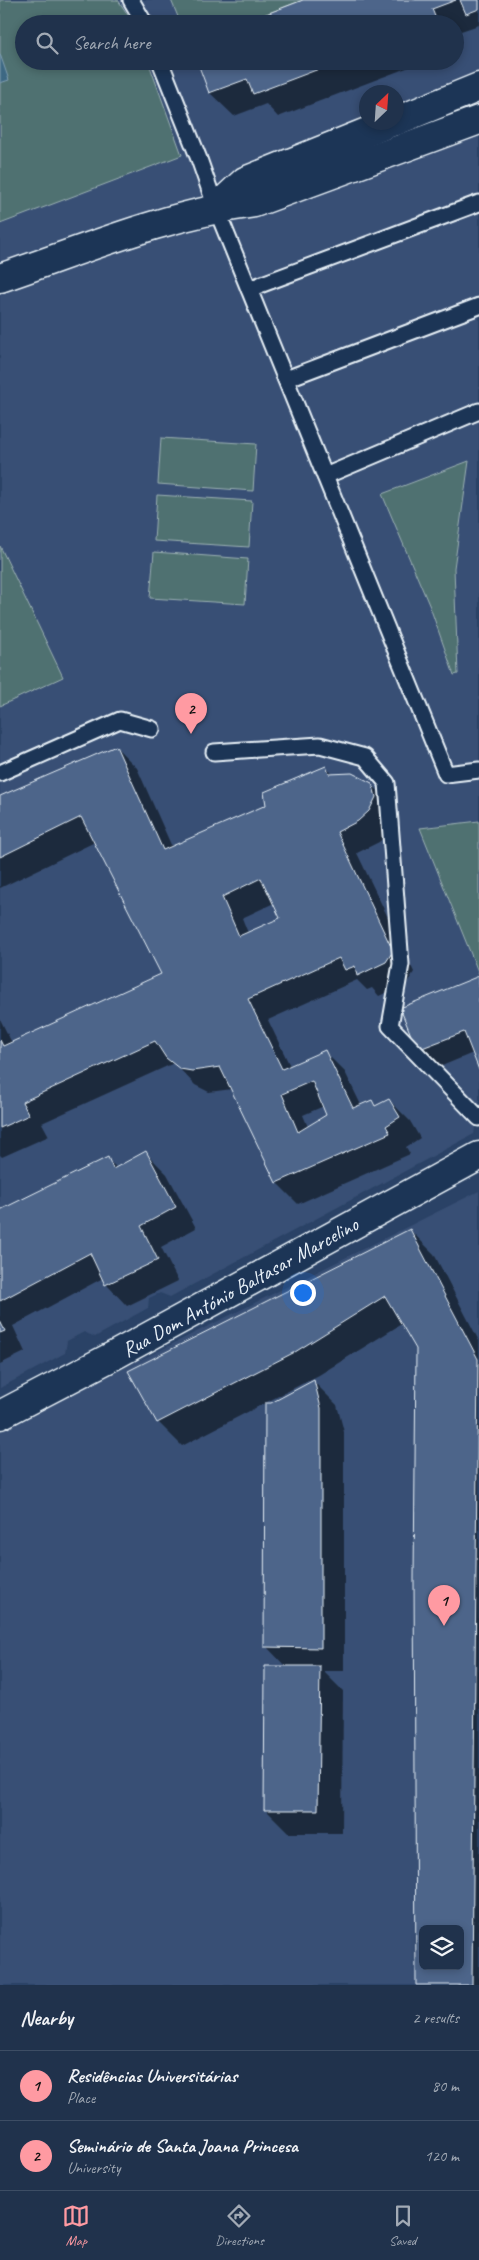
<!DOCTYPE html>
<html lang="en">
<head>
<meta charset="utf-8">
<style>
  body { margin:0; font-family:Caveat,sans-serif; background:#2d3e56; color:#f1f3f6 }
  .controls { position:absolute; right:15px; bottom:15px; display:grid; overflow:hidden; border-radius:8px; box-shadow:0 2px 8px #0003 }
  .controls button { width:45px; height:45px; display:grid; place-items:center; padding:0; border:0; border-bottom:1px solid #3d4d64; background:#20324c; color:#f1f3f6; font:25px sans-serif }
  .compass { position:absolute; left:359px; top:85px; width:45px; height:45px; border-radius:50%; background:#20324c; box-shadow:0 2px 8px #0003; rotate:25deg }
  .you { position:absolute; left:302px; top:1292px; width:18px; height:18px; margin:-12px; border:4px solid #fff; border-radius:50%; background:#1a73e8; box-shadow:0 0 0 8px #1a73e833 }
  .badge { display:grid; place-items:center; width:32px; height:32px; border-radius:50%; background:#ff9aa2; color:#111; font-size:16px; font-weight:700 }
  .pin { position:absolute; translate:-50% -41px; filter:drop-shadow(0 1px 2px #0008) }
  .pin::after { content:''; position:absolute; top:26px; width:18px; height:15px; background:inherit; clip-path:polygon(0 0,100% 0,50% 100%) }
  .list { margin:0; padding:0; list-style:none }
  h2 { display:flex; justify-content:space-between; align-items:center; height:65px; margin:0; padding:0 20px; font-size:21px }
  h2 small { font-size:16px; font-weight:400; color:#a2aab5 }
  .list li { display:grid; grid-template-columns:32px 1fr auto; gap:15px; align-items:center; box-sizing:border-box; height:70px; padding:0 20px; border-top:1px solid #3d4d64 }
  .list b { display:block; font-size:19px; white-space:nowrap }
  .list p { margin:0; font-size:16px; white-space:nowrap; color:#a2aab5 }
  .list em { font-size:16px; font-style:normal; color:#a2aab5 }
  .icon { flex:none; width:28px; height:28px; fill:none; stroke:currentColor; stroke-width:2; stroke-linecap:round; stroke-linejoin:round }
  .map { position:relative; flex:none; width:479px; height:1985px; overflow:hidden }
  .search { position:absolute; background:#20324c; box-shadow:0 2px 8px #0003; left:15px; right:15px; top:15px; height:55px; display:flex; align-items:center; gap:12px; box-sizing:border-box; padding:0 18px; border-radius:28px; color:#a2aab5; font-size:19px }
  .sheet { height:205px; background:#20324c }
  nav { display:flex; justify-content:space-around; align-items:center; box-sizing:border-box; height:70px; border-top:1px solid #3d4d64; background:#20324c; font-size:14px; color:#a2aab5 }
  nav a { display:grid; justify-items:center; gap:2px }
  nav .on { color:#ff9aa2 }
  .map>svg:first-child { display:block }
  .built { fill:#384f74; fill-rule:evenodd }
  .green { fill:#4f7171; stroke:#9cb1b4 }
  .water { fill:#3d6883; stroke:#819fb2 }
  .shadow { fill:#0007; fill-rule:evenodd }
  .building { fill:#4d658a; stroke:#e8f1f8; fill-rule:evenodd }
  .lines { fill:none; stroke-linecap:round; stroke-linejoin:round }
  .lane-casing { stroke:#e8f1f8; stroke-width:19 }
  .street-casing { stroke:#e8f1f8; stroke-width:31 }
  .lane { stroke:#1d3557; stroke-width:15 }
  .street { stroke:#1d3557; stroke-width:28 }
  .labels { text-anchor:middle; stroke-width:4.5; stroke-linejoin:round; paint-order:stroke }
  .street-label { font-size:21px; fill:#e8f1f8; stroke:#1d3557 }
</style>
</head>
<body>
<div class="map">
<svg width="479" height="1985" viewBox="0 0 479 1985">
  <rect width="100%" height="100%" fill="#2a4266"/>
  <filter id="ink" filterUnits="userSpaceOnUse"><feTurbulence type="fractalNoise" baseFrequency=".02" numOctaves="2"/><feDisplacementMap in="SourceGraphic" scale="10" xChannelSelector="R" yChannelSelector="G"/><feConvolveMatrix kernelMatrix="1 2 1 2 8 2 1 2 1" color-interpolation-filters="sRGB"/></filter>
  <g filter="url(#ink)">
    <!-- built -->
    <g class="built">
      <path d="M0 0H479V821L421 828 479 974V1121L476 1123 474 1134 170 1297 160 1293 149 1298 148 1308 95 1337 84 1332 67 1341 65 1353 0 1388ZM24 24H455V61H24ZM366 92H396V122H366Z"/>
      <path d="M479 1191V1985H0V1430ZM423 1929H460V1966H423Z"/>
    </g>
    <!-- green -->
    <g class="green">
      <path d="M0 0H118L134 24H24V61H148L182 155 0 224Z"/>
      <path d="M171 0H303L240 24H181Z"/>
      <path d="M161 438 256 444 253 491 158 484Z"/>
      <path d="M469 461 454 568 458 674 454 675 430 607 382 494Z"/>
      <path d="M157 495 252 501 249 547 154 541Z"/>
      <path d="M0 546 63 677 0 706Z"/>
      <path d="M154 552 248 559 245 604 150 598Z"/>
      <path d="M479 821V974L420 828Z"/>
    </g>
    <!-- water -->
    <path class="water" d="M0 54 9 80 0 83Z"/>
    <!-- shadow -->
    <g class="shadow">
      <path d="M306 0H479V25L455 33V24H244Z"/>
      <path d="M455 33 461 48 455 50Z"/>
      <path d="M198 61H425L278 117 266 104 234 116 210 93Z"/>
      <path d="M116 747 137 768 172 847 268 805 325 767 334 775 371 784 393 805 390 832 379 842 357 853 414 972 407 983 379 996 372 988 367 990 357 980 268 1020 290 1066 324 1051 345 1072 361 1105 371 1101 377 1107 389 1100 410 1121 420 1138 406 1147 410 1154 298 1204 277 1183 232 1089 209 1092 195 1085 174 1063 42 1123 49 1136 2 1157 0 1155V1019L12 1043 162 975 95 842 0 888V798ZM274 903 282 919 248 933 242 918ZM324 1106 328 1116 308 1127 303 1115Z"/>
      <path d="M479 978V1067L473 1053 437 1068 418 1049Z"/>
      <path d="M146 1153 167 1174 196 1228 161 1247 178 1281 127 1306 106 1284 103 1278 13 1326 25 1352 0 1364V1211L107 1159 117 1168Z"/>
      <path d="M410 1230 434 1254 479 1341V1985H417L418 1349 403 1323 319 1375 182 1446 158 1422ZM423 1929H460V1966H423Z"/>
      <path d="M314 1382 337 1405 344 1432V1671H323L343 1691 342 1833H289L265 1809 286 1667 266 1646 271 1404Z"/>
    </g>
    <!-- building -->
    <g class="building">
      <path d="M303 0H456L432 9 438 24H240Z"/>
      <path d="M460 0H479V9L466 14Z"/>
      <path d="M197 61H340L253 94 247 79 209 93Z"/>
      <path d="M116 746 163 850 266 805 264 792 326 766 329 774 352 773 372 783 376 797 369 811 358 821 337 832 393 951 386 962 357 976 355 966 345 970 339 958 248 999 282 1069 325 1050 353 1108 372 1100 375 1106 389 1099 400 1117 386 1126 390 1133 276 1183 220 1067 192 1071 180 1069 166 1058 155 1041 22 1102 29 1115 0 1128V1040L3 1046 161 974 81 817 0 857V796ZM261 878 280 918 239 936 222 897ZM312 1081 326 1115 298 1132 282 1094Z"/>
      <path d="M479 976V1070L464 1032 417 1050 400 1008Z"/>
      <path d="M146 1151 176 1207 141 1226 158 1260 105 1285 90 1253 0 1301V1210L108 1157 113 1169Z"/>
      <path d="M410 1229 478 1359 472 1985H416L414 1578 416 1349 385 1296 295 1352 157 1423 128 1371ZM423 1929H460V1966H423Z"/>
      <path d="M0 1321 5 1331 0 1333Z"/>
      <path d="M314 1380 321 1408V1648L264 1647 265 1403H271Z"/>
      <path d="M265 1666H320L318 1810H264Z"/>
    </g>
    <g class="lines">
      <!-- lane casing -->
      <g class="lane-casing">
        <g id="lane">
          <path d="M131 0 145 24"/>
          <path d="M160 61 199 159 216 208 446 774 479 770"/>
          <path d="M249 289 479 203"/>
          <path d="M286 379 479 306"/>
          <path d="M325 476 479 411"/>
          <path d="M214 752 320 745 365 757 387 783 401 964 390 1026 479 1118"/>
          <path d="M0 773 120 720 152 729"/>
        </g>
      </g>
      <!-- street casing -->
      <g class="street-casing">
        <g id="street">
          <path d="M396 121 479 87"/>
          <path d="M216 208 245 181 392 122"/>
          <path d="M0 278C83 250 167 214 254 203L479 120"/>
          <path d="M0 1415 113 1356 479 1156"/>
        </g>
      </g>
      <!-- lane -->
      <use href="#lane" class="lane"/>
      <!-- street -->
      <use href="#street" class="street"/>
    </g>
  </g>
  <g class="labels">
    <!-- street labels -->
    <g class="street-label">
      <text transform="translate(240 1287) rotate(-29)" y="7">Rua Dom António Baltasar Marcelino</text>
    </g>
  </g>
</svg>
<div class="controls">
<button><svg class="icon" aria-label="layers" viewBox="0 0 24 24"><path d="M12 4l9 5-9 5-9-5zM3 14l9 5 9-5"/></svg></button>
</div>
<svg class="compass" viewBox="-18 -18 36 36"><path d="M0-13l5 13h-10z" fill="#e53935"/><path d="M0 13l5-13h-10z" fill="#a2aab5"/></svg>
<div class="you"></div>
<div class="pin badge" style="left:444px;top:1626px">1</div>
<div class="pin badge" style="left:191px;top:734px">2</div>
<div class="search"><svg class="icon" aria-label="search" viewBox="0 0 24 24"><circle cx="10" cy="10" r="6"/><path d="M15 15l6 6"/></svg>Search here</div>
</div>
<section class="sheet">
<h2>Nearby<small>2 results</small></h2>
<ul class="list">
<li><span class="badge">1</span><div><b>Residências Universitárias</b><p>Place</p></div><em>80 m</em></li>
<li><span class="badge">2</span><div><b>Seminário de Santa Joana Princesa</b><p>University</p></div><em>120 m</em></li>
</ul>
</section>
<nav>
<a class="on"><svg class="icon" aria-label="map" viewBox="0 0 24 24"><path d="M3 6l6-2 6 2 6-2v14l-6 2-6-2-6 2zM9 4v14M15 6v14"/></svg>Map</a>
<a><svg class="icon" aria-label="directions" viewBox="0 0 24 24"><path d="M12 3l9 9-9 9-9-9zM9 14v-3h6M13 9l2 2-2 2"/></svg>Directions</a>
<a><svg class="icon" aria-label="saved" viewBox="0 0 24 24"><path d="M7 4h10v16l-5-4-5 4z"/></svg>Saved</a>
</nav>
</body>
</html>
